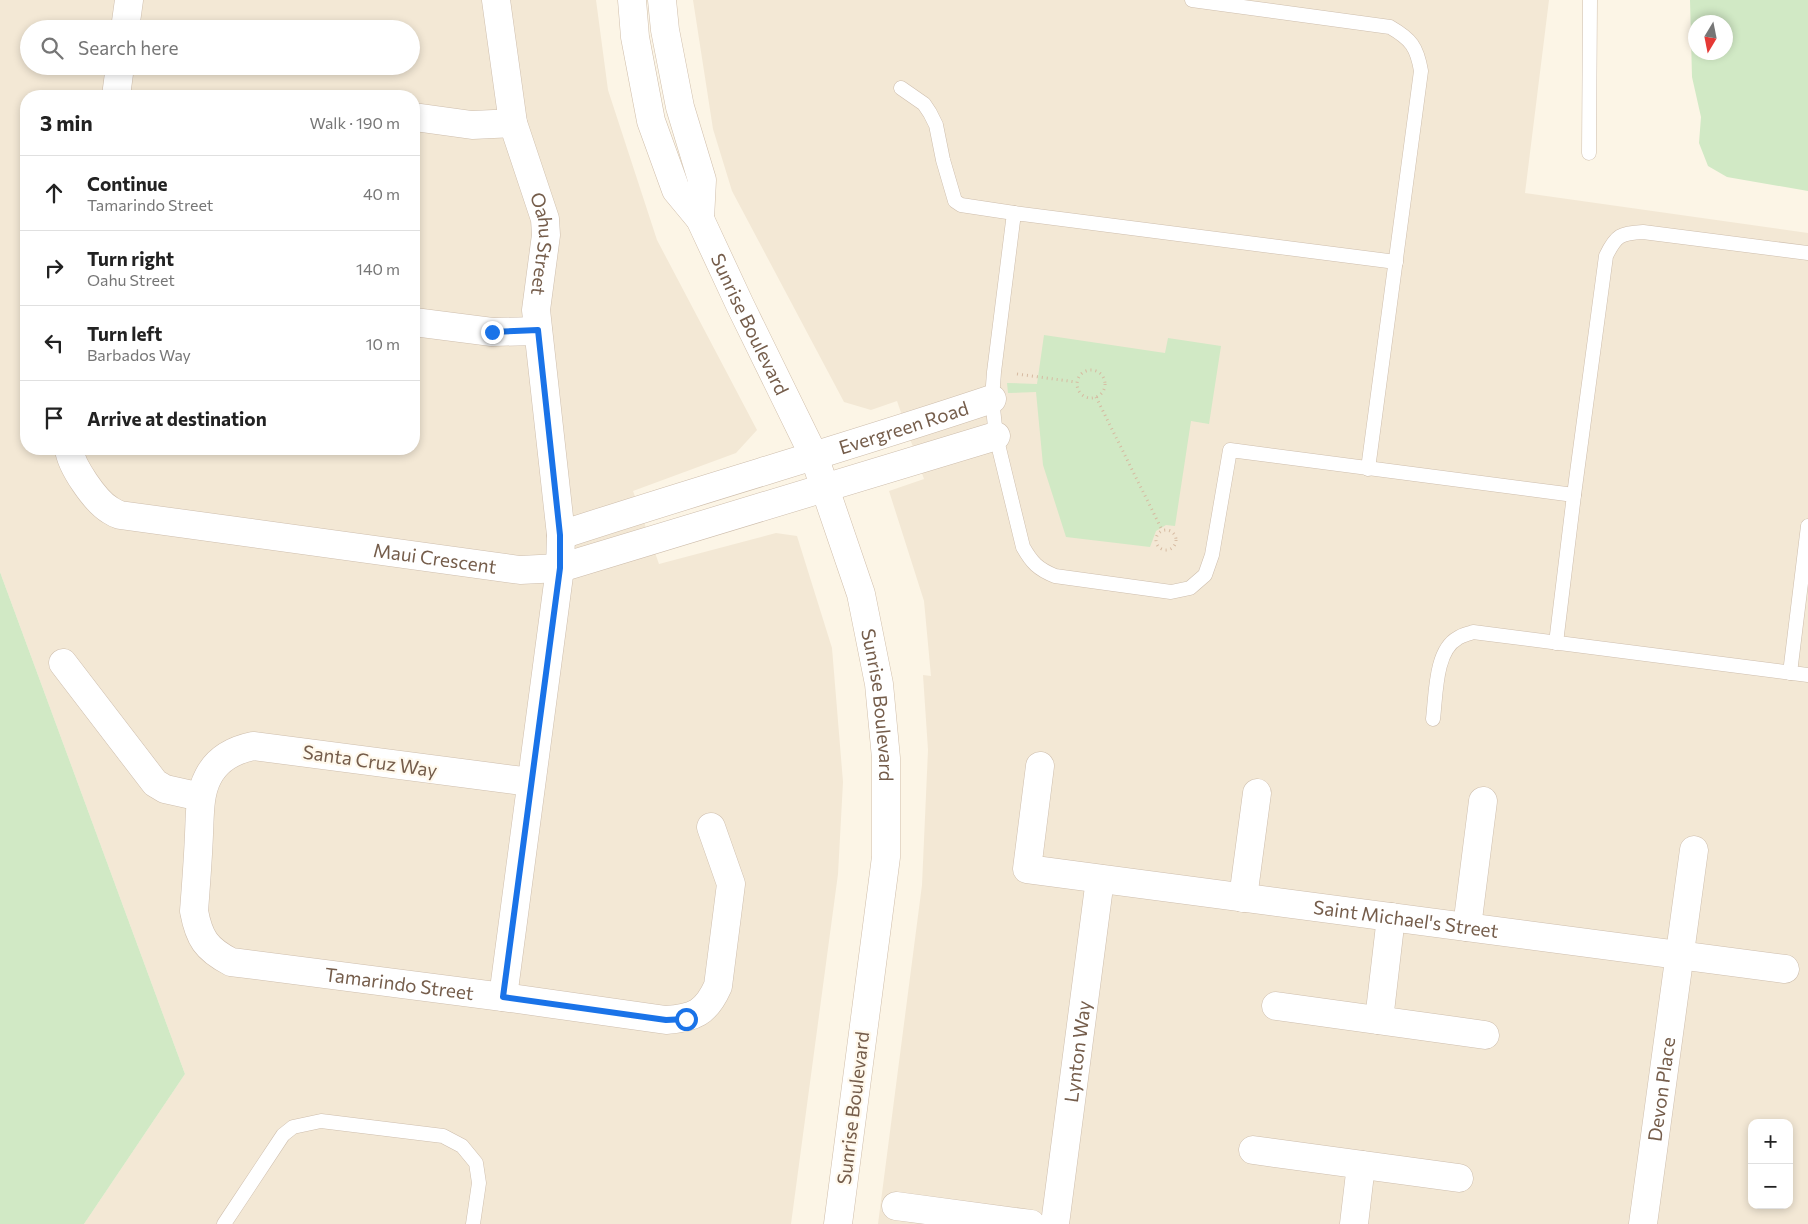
<!DOCTYPE html>
<html lang="en">
<head>
<meta charset="utf-8">
<style>
  body { margin:0; font-family:Commissioner,sans-serif; background:#f6f6f6; color:#222 }
  .controls { position:absolute; right:15px; bottom:15px; display:grid; overflow:hidden; border-radius:10px; box-shadow:0 2px 8px #0003 }
  .controls button { width:45px; height:45px; display:grid; place-items:center; padding:0; border:0; border-bottom:1px solid #e0e0e0; background:#fff; color:#222; font:25px sans-serif }
  .compass { position:absolute; left:1688px; top:15px; width:45px; height:45px; border-radius:50%; background:#fff; box-shadow:0 2px 8px #0003; rotate:190deg }
  .stop { position:absolute; width:15px; height:15px; margin:-11px; border:4px solid #1a73e8; border-radius:50%; background:#fff }
  .stop.end { background:#1a73e8; border-color:#fff; box-shadow:0 1px 5px #0008 }
  .list { margin:0; padding:0; list-style:none }
  h2 { display:flex; justify-content:space-between; align-items:center; height:65px; margin:0; padding:0 20px; font-size:21px }
  h2 small { font-size:16px; font-weight:400; color:#767676 }
  .list li { display:grid; grid-template-columns:32px 1fr auto; gap:15px; align-items:center; box-sizing:border-box; height:75px; padding:0 20px; border-top:1px solid #e0e0e0 }
  .list b { display:block; font-size:19px; white-space:nowrap }
  .list p { margin:0; font-size:16px; white-space:nowrap; color:#767676 }
  .list em { font-size:16px; font-style:normal; color:#767676 }
  .icon { flex:none; width:28px; height:28px; fill:none; stroke:currentColor; stroke-width:2; stroke-linecap:round; stroke-linejoin:round }
  .map { position:relative; flex:none; width:1808px; height:1224px; overflow:hidden }
  .search { position:absolute; background:#fff; box-shadow:0 2px 8px #0003; left:20px; top:20px; width:400px; height:55px; display:flex; align-items:center; gap:12px; box-sizing:border-box; padding:0 18px; border-radius:28px; color:#767676; font-size:19px }
  .panel { position:absolute; background:#fff; box-shadow:0 2px 8px #0003; left:20px; top:90px; width:400px; height:365px; border-radius:20px }
  .map>svg:first-child { display:block }
  .residential { fill:#f3e8d5; fill-rule:evenodd }
  .green { fill:#d1e9c5; fill-rule:evenodd }
  .lines { fill:none; stroke-linecap:round; stroke-linejoin:round }
  .lane-casing { stroke:#cebead; stroke-width:15 }
  .street-casing { stroke:#cebead; stroke-width:29 }
  .secondary-casing { stroke:#d0beaa; stroke-width:29 }
  .path { stroke:#d6baa1; stroke-width:3; stroke-dasharray:1 4; stroke-linecap:butt }
  .lane { stroke:#fff; stroke-width:14 }
  .street { stroke:#fff; stroke-width:28 }
  .secondary { stroke:#fff; stroke-width:28 }
  .route { stroke:#1a73e8; stroke-width:6 }
  .labels { text-anchor:middle; stroke-width:4.5; stroke-linejoin:round; paint-order:stroke }
  .street-label { font-size:19px; fill:#755d4b; stroke:#fff9ed }
</style>
</head>
<body>
<div class="map">
<svg width="1808" height="1224" viewBox="0 0 1808 1224">
  <rect width="100%" height="100%" fill="#fcf5e6"/>
  <!-- residential -->
  <g class="residential">
    <path d="M0 0H596L608 90 657 240 757 430 736 453 633 491 659 564 776 533 797 536 832 648 843 782 838 874 791 1224H84L185 1074 0 572ZM29 29H411V66H29ZM26 96H414V449H26Z"/>
    <path d="M693 0H1549L1525 193 1808 233V1224H878L922 885 928 750 923 675 931 676 924 601 889 491 924 479 897 401 871 410 844 402 732 191 713 129ZM1752 1123H1789V1205H1752Z"/>
  </g>
  <!-- green -->
  <g class="green">
    <path d="M1690 0H1808V191L1727 177 1708 166 1699 143 1701 117 1692 77ZM1696 22H1726V52H1696Z"/>
    <path d="M1044 335 1165 353 1168 338 1221 346 1209 424 1191 421 1175 526 1166 525 1156 531 1150 547 1066 537 1043 465 1036 392 1008 393 1007 383 1037 384Z"/>
    <path d="M0 572 185 1074 84 1224H0Z"/>
  </g>
  <g class="lines">
    <!-- lane casing -->
    <g class="lane-casing">
      <g id="lane">
        <path d="M1192 0 1390 27C1411 39 1417 47 1421 71L1368 469"/>
        <path d="M901 88 924 104 930 113 936 125 943 160 955 201 961 205 1014 213"/>
        <path d="M1589 153 1590 0"/>
        <path d="M1396 262 1014 213 994 372 992 399 996 436 1023 547C1032 563 1038 569 1055 576L1171 592 1190 588 1205 575 1212 555 1230 450 1574 495"/>
        <path d="M1556 643 1574 495 1606 256C1616 235 1621 233 1643 232L1808 253"/>
        <path d="M1790 673 1808 526"/>
        <path d="M1433 719C1436 695 1435 650 1458 638 1462 635 1468 634 1473 632L1808 675"/>
        <path d="M224 1224 283 1135 293 1127 321 1121 443 1136 462 1146 476 1163 479 1183 473 1224"/>
      </g>
    </g>
    <!-- street casing -->
    <g class="street-casing">
      <g id="street">
        <path id="s1" d="M496 0 513 123 545 219 546 235 536 310 561 535 560 568 503 997"/>
        <path d="M125 29 129 0"/>
        <path d="M116 96 120 66"/>
        <path d="M414 117 472 125 513 123"/>
        <path d="M414 322 492 332 538 331"/>
        <path id="s2" d="M69 449C71 466 95 501 110 510 113 512 117 514 120 515L520 570 560 568 996 436"/>
        <path id="s3" d="M561 535C704 488 849 447 992 399"/>
        <path d="M63 663 155 783 165 789 201 797"/>
        <path id="s4" d="M1040 766 1027 869 1785 969"/>
        <path id="s5" d="M531 782 253 746C234 750 217 759 208 777 199 794 200 816 199 834 198 860 196 885 194 911 199 938 206 949 231 962L503 997 666 1020C694 1018 706 1013 718 986L731 884 711 827"/>
        <path d="M1243 898 1257 793"/>
        <path d="M1467 927 1483 801"/>
        <path d="M1276 1006 1485 1035"/>
        <path d="M1379 1020 1391 917"/>
        <path d="M1253 1150 1459 1178"/>
        <path d="M896 1206 1031 1224"/>
        <path id="s6" d="M1055 1224 1100 879"/>
        <path d="M1354 1224 1361 1165"/>
        <path id="s7" d="M1643 1224 1694 850"/>
      </g>
    </g>
    <!-- secondary casing -->
    <g class="secondary-casing">
      <g id="secondary">
        <path id="s8" d="M632 0 635 37 651 121 676 190 700 219 740 305 814 456 861 594 879 684 886 758V857L838 1224"/>
        <path d="M662 0 665 30 680 107 702 180 700 219"/>
      </g>
    </g>
    <!-- path -->
    <g class="path">
      <circle cx="1091" cy="384" r="14"/>
      <path d="M1017 374 1076 382"/>
      <path d="M1096 397 1162 530"/>
      <circle cx="1166" cy="540" r="10"/>
    </g>
    <!-- lane -->
    <use href="#lane" class="lane"/>
    <!-- street -->
    <use href="#street" class="street"/>
    <!-- secondary -->
    <use href="#secondary" class="secondary"/>
  </g>
  <g class="lines">
    <!-- route -->
    <path class="route" d="M492 332 538 330 560 535V568L503 997 666 1020 686 1019"/>
  </g>
  <g class="labels">
    <!-- street labels -->
    <g class="street-label">
      <text dy="7" stroke="none"><textPath href="#s1" startOffset="250">Oahu Street</textPath></text>
      <text dy="7" stroke="none"><textPath href="#s8" startOffset="350">Sunrise Boulevard</textPath></text>
      <text dy="7" stroke="none"><textPath href="#s3" startOffset="359">Evergreen Road</textPath></text>
      <text dy="7" stroke="none"><textPath href="#s2" startOffset="404">Maui Crescent</textPath></text>
      <text dy="7" stroke="none"><textPath href="#s8" startOffset="755">Sunrise Boulevard</textPath></text>
      <text transform="translate(370 761) rotate(8)" y="7">Santa Cruz Way</text>
      <text dy="7" stroke="none"><textPath href="#s4" startOffset="486">Saint Michael's Street</textPath></text>
      <text dy="7" stroke="none"><textPath href="#s5" startOffset="708">Tamarindo Street</textPath></text>
      <text dy="7" stroke="none"><textPath href="#s6" startOffset="174">Lynton Way</textPath></text>
      <text dy="7" stroke="none"><textPath href="#s7" startOffset="136">Devon Place</textPath></text>
      <text transform="translate(853 1108) rotate(-83)" y="7">Sunrise Boulevard</text>
    </g>
  </g>
</svg>
<div class="controls">
<button>+</button>
<button>−</button>
</div>
<svg class="compass" viewBox="-18 -18 36 36"><path d="M0-13l5 13h-10z" fill="#e53935"/><path d="M0 13l5-13h-10z" fill="#767676"/></svg>
<div class="stop" style="left:686px;top:1019px"></div>
<div class="stop end" style="left:492px;top:332px"></div>
<div class="search"><svg class="icon" aria-label="search" viewBox="0 0 24 24"><circle cx="10" cy="10" r="6"/><path d="M15 15l6 6"/></svg>Search here</div>
<section class="panel">
<h2>3 min<small>Walk · 190 m</small></h2>
<ul class="list">
<li><svg class="icon" aria-label="ahead" viewBox="0 0 24 24"><path d="M12 20V5M6 11l6-6 6 6"/></svg><div><b>Continue</b><p>Tamarindo Street</p></div><em>40 m</em></li>
<li><svg class="icon" aria-label="right" viewBox="0 0 24 24"><path d="M7 20v-9h11M14 6l5 5-5 5"/></svg><div><b>Turn right</b><p>Oahu Street</p></div><em>140 m</em></li>
<li><svg class="icon" aria-label="left" viewBox="0 0 24 24"><path d="M17 20v-9H6M10 6l-5 5 5 5"/></svg><div><b>Turn left</b><p>Barbados Way</p></div><em>10 m</em></li>
<li><svg class="icon" aria-label="arrive" viewBox="0 0 24 24"><path d="M6 21V4h12l-3 4 3 4H6"/></svg><div><b>Arrive at destination</b></div></li>
</ul>
</section>
</div>
</body>
</html>
